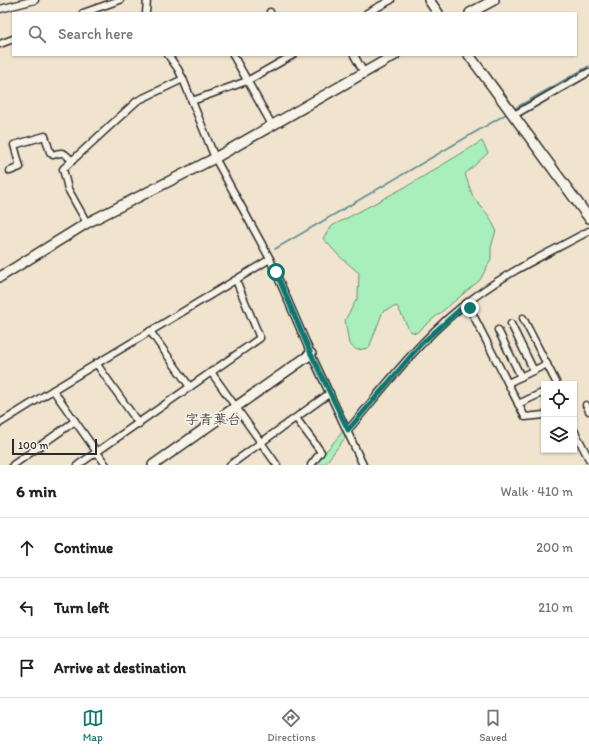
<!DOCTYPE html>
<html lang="en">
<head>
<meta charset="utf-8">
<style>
  body { margin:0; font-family:Itim,"Klee One",sans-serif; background:#f2f2f2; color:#202124 }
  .controls { position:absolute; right:12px; bottom:12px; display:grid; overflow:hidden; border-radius:0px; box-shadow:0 1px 3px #0004 }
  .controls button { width:36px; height:36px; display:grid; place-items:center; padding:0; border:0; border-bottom:1px solid #e0e0e0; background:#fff; color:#202124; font:20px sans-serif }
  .scale { position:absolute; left:12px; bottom:10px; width:85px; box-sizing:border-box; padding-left:4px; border:2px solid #2b2b2b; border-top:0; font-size:11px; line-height:14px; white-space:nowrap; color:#2b2b2b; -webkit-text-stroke:3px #f7f3e8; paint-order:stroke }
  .stop { position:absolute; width:12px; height:12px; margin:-9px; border:3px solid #0f766e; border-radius:50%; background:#fff }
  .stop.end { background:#0f766e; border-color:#fff; box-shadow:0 1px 4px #0008 }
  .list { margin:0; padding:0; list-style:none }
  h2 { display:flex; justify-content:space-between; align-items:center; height:52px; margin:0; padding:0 16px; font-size:17px }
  h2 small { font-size:13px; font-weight:400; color:#757577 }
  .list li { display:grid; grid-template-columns:26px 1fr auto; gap:12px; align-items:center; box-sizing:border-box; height:60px; padding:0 16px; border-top:1px solid #e0e0e0 }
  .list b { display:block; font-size:15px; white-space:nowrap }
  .list em { font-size:13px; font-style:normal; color:#757577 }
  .icon { flex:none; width:22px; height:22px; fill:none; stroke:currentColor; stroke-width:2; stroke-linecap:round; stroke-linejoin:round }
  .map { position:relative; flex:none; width:589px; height:465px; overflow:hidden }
  .search { position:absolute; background:#fff; box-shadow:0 1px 3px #0004; left:12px; right:12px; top:12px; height:44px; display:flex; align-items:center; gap:10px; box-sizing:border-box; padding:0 14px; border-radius:0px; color:#757577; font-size:15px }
  .sheet { height:232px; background:#fff }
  nav { display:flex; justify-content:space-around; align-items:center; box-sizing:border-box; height:56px; border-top:1px solid #e0e0e0; background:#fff; font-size:11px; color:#757577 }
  nav a { display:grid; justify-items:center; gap:2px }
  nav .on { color:#0f766e }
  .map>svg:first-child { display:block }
  .green { fill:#a9efbc; stroke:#6a8d74 }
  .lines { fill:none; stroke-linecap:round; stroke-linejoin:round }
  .stream { stroke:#5c8d92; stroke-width:1.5 }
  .street-casing { stroke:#2b2b2b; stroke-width:9 }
  .secondary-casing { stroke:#2b2b2b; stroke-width:12 }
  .street { stroke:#f7f3e8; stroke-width:6 }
  .secondary { stroke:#f7f3e8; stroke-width:9 }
  .route { stroke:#0f766e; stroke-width:5 }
  .labels { text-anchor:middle; stroke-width:3.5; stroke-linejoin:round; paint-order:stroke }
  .quarter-label { font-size:14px; fill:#2b2b2b; stroke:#f7f3e8 }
</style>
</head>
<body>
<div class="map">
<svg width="589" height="465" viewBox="0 0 589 465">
  <rect width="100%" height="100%" fill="#f1e4cf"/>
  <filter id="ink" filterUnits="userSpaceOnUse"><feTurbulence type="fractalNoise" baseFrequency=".025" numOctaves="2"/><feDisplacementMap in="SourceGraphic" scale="8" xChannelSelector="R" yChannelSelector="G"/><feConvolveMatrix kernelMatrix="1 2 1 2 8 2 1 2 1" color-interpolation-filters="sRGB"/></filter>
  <g filter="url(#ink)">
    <!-- green -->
    <g class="green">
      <path d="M482 141 488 153 465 174 473 197 489 216 496 230 491 248V259L480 280 416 333 410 331 397 306 383 311 369 348 357 350 349 344 345 320 358 297 359 273 338 255 323 238 332 226 409 185Z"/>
      <path d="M346 428 348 434 325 464 314 465Z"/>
    </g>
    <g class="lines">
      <!-- stream -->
      <g class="stream">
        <path d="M512 110 589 66"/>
        <path d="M275 249 508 113"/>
      </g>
      <!-- street casing -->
      <g class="street-casing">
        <g id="street">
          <path d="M0 9 35 0"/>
          <path d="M270 12V13"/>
          <path d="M83 13 120 0"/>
          <path d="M146 13 147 0"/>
          <path d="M367 13 391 0"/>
          <path d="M0 44 13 39"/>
          <path d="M168 55 178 69 183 79 215 158 270 259 311 354 363 465"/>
          <path d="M233 55 272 125"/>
          <path d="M354 55 364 73"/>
          <path d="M192 101 247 81 293 55"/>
          <path d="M514 115 589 72"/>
          <path d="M10 171 20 167 14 145 45 136 50 152 53 155C63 151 65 153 72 161"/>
          <path d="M87 223 68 189 63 169 137 101 183 79"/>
          <path d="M467 303 525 417 544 415"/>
          <path d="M523 318 557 384"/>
          <path d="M511 324 534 371"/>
          <path d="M498 330 521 377"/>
          <path d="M150 331 190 387"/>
          <path d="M96 363 139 424"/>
          <path d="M211 372 277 465"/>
          <path d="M508 383 547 364"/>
          <path d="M53 390 106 465"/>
          <path d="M518 404 544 392"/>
          <path d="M586 405 589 411"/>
          <path d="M296 418 321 452 311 465"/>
          <path d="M0 423 53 390 270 259"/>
          <path d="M348 430C388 383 425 332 476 296 511 270 551 252 589 231"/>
          <path d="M574 430 589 459"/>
          <path d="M13 465 75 421"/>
          <path d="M78 465 260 338 236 280"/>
          <path d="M230 465 330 393"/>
        </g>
      </g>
      <!-- secondary casing -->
      <g class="secondary-casing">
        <g id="secondary">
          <path d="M429 0 438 13"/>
          <path d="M470 13 494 0"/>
          <path d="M469 55 589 218"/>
          <path d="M0 277 87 223 215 158 395 55"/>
          <path d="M153 465 311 354"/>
        </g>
      </g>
      <!-- street -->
      <use href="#street" class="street"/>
      <!-- secondary -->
      <use href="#secondary" class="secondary"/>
    </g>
  </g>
  <g class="lines" filter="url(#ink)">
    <!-- route -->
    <path class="route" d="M276 272 311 354 348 430 421 344 467 303 470 308"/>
  </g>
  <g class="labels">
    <!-- quarter labels -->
    <g class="quarter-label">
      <text x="213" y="424">字青葉台</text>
    </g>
  </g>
</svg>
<div class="controls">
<button><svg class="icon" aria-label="locate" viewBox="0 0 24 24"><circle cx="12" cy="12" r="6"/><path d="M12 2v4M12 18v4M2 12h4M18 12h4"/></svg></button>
<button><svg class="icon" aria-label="layers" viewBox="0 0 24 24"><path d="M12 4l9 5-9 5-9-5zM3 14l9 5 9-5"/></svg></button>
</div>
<div class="scale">100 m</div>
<div class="stop" style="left:276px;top:272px"></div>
<div class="stop end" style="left:470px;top:308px"></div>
<div class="search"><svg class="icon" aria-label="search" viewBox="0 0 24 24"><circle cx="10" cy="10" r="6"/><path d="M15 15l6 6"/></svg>Search here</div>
</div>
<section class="sheet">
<h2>6 min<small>Walk · 410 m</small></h2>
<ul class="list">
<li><svg class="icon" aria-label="ahead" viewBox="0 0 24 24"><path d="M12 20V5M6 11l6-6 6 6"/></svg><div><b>Continue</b></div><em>200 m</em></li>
<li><svg class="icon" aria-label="left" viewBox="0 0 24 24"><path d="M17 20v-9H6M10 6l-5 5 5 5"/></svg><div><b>Turn left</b></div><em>210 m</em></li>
<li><svg class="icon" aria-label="arrive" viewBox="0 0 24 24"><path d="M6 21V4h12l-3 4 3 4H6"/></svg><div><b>Arrive at destination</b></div></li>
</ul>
</section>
<nav>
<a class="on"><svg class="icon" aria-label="map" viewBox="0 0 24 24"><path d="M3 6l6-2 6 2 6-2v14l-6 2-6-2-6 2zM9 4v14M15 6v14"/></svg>Map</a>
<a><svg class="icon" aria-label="directions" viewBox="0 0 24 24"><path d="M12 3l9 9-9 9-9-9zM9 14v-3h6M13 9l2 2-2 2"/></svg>Directions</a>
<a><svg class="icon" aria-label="saved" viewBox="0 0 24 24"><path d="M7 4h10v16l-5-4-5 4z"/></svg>Saved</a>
</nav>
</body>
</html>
